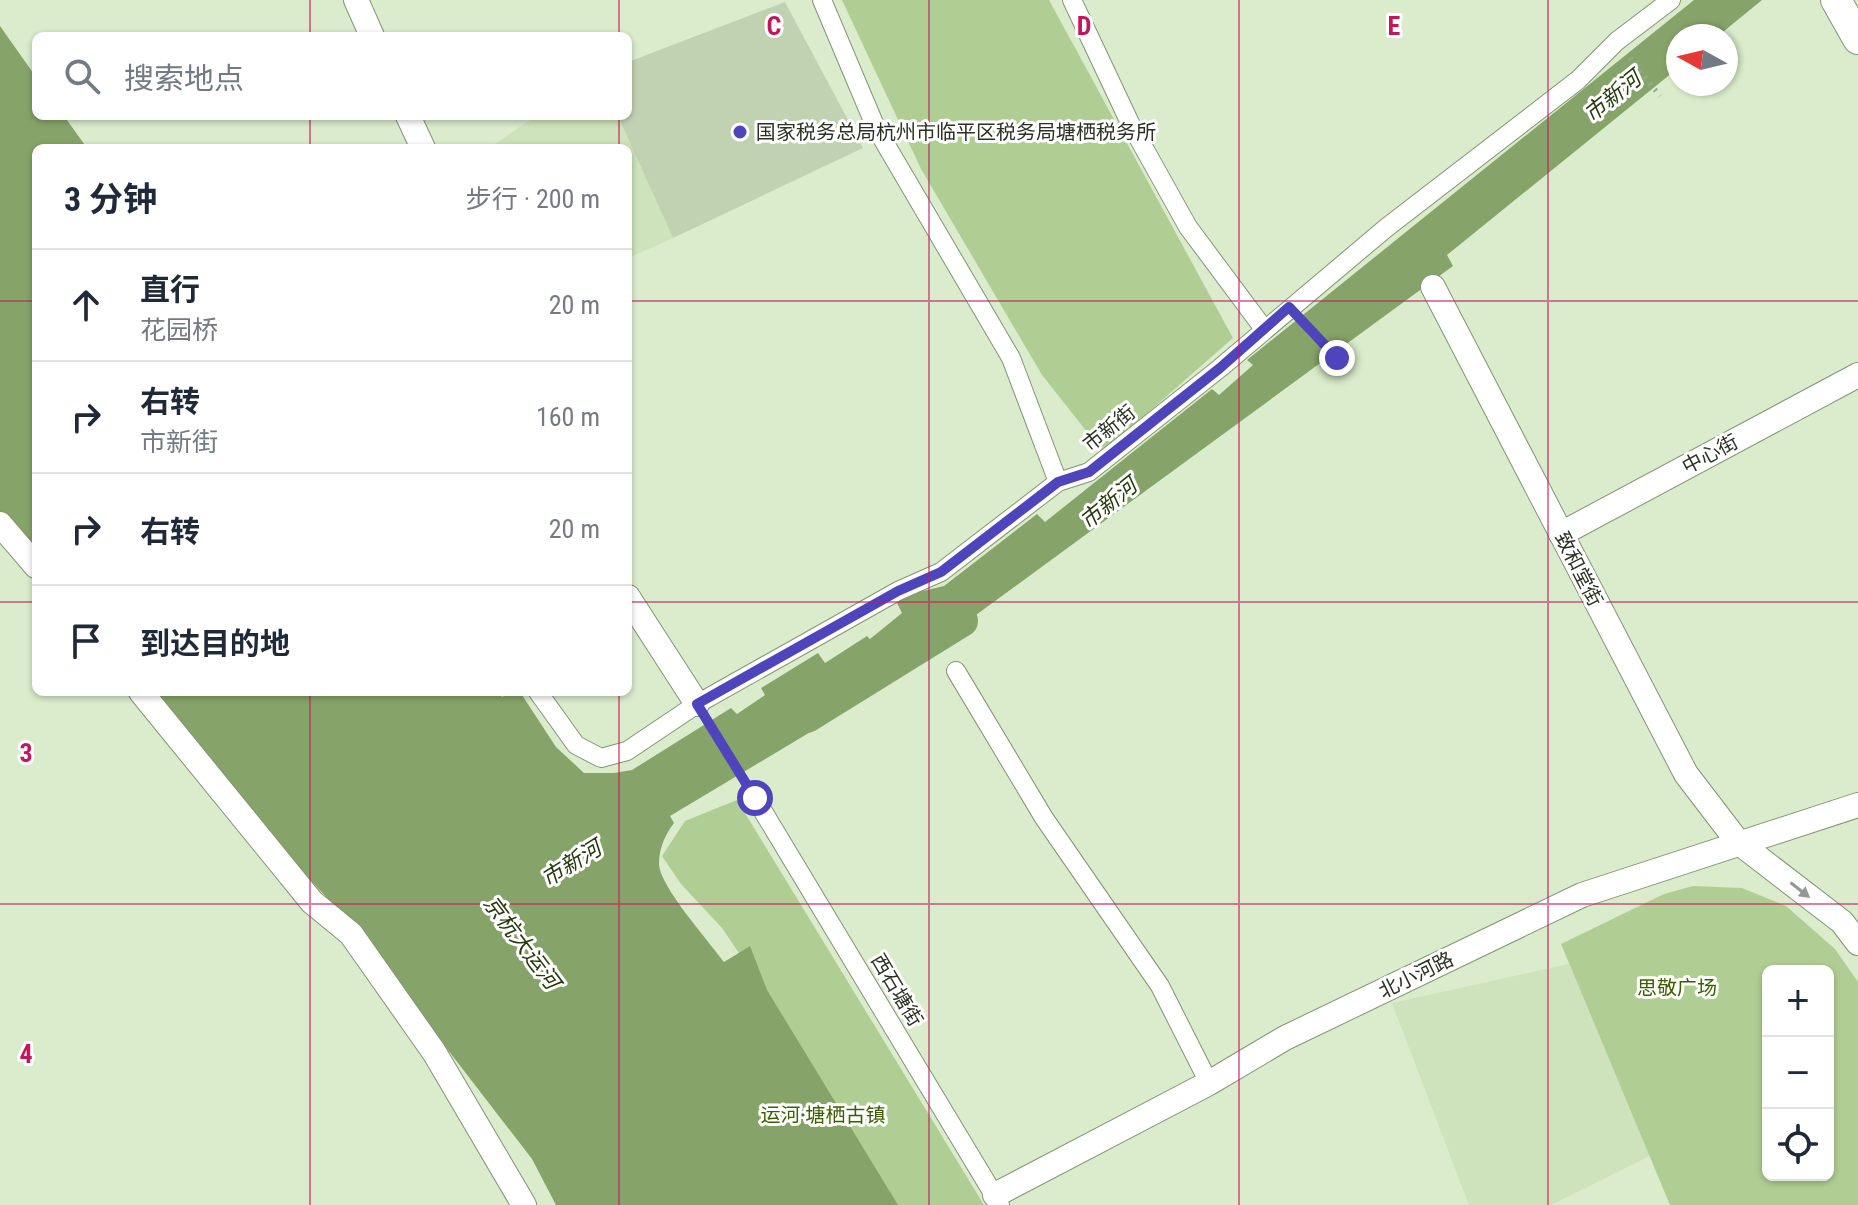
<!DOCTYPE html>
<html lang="zh">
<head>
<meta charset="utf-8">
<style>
  body { margin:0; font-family:"Roboto Condensed","Noto Sans SC",sans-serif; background:#f2f2f3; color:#1f2937 }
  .controls { position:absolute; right:24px; bottom:24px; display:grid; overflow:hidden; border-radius:12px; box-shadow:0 2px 6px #0004 }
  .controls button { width:72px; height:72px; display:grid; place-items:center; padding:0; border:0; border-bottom:2px solid #e0e1e3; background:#fff; color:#1f2937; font:40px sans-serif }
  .compass { position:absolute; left:1666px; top:24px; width:72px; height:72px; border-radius:50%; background:#fff; box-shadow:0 2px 6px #0004; rotate:278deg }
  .stop { position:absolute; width:24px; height:24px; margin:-18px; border:6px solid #4e44bb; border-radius:50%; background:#fff }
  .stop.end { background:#4e44bb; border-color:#fff; box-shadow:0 2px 8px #0008 }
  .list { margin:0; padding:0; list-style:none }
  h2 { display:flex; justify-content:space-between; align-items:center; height:104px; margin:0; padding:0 32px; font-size:34px }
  h2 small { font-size:26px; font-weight:400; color:#747a83 }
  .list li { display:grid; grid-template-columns:52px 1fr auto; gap:24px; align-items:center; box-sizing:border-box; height:112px; padding:0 32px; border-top:2px solid #e0e1e3 }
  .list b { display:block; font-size:30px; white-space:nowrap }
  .list p { margin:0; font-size:26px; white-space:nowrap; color:#747a83 }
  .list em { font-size:26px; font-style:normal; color:#747a83 }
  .icon { flex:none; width:44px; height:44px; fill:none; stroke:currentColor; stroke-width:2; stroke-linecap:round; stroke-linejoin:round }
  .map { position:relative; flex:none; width:1858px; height:1205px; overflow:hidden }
  .search { position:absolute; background:#fff; box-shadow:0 2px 6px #0004; left:32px; top:32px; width:600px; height:88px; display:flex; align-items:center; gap:20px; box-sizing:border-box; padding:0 28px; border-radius:12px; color:#747a83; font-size:30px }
  .panel { position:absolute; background:#fff; box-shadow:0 2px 6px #0004; left:32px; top:144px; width:600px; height:552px; border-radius:12px }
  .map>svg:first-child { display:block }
  .built { fill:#cee2bb }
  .green { fill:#b0ce94; fill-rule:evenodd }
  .water { fill:#86a469 }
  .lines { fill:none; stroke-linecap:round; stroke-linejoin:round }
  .canal { stroke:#86a469; stroke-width:32 }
  .building { fill:#c1d2b2 }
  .pedestrian-casing { stroke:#849476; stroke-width:20 }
  .minor-casing { stroke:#849476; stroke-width:26 }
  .tertiary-casing { stroke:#849476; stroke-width:32 }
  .path { stroke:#99a78e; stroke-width:5; stroke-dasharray:2 6; stroke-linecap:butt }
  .pedestrian { stroke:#fff; stroke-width:18 }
  .minor { stroke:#fff; stroke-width:24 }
  .tertiary { stroke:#fff; stroke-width:30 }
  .oneway { fill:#949892 }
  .route { stroke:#4e44bb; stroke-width:10 }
  .grid { fill:none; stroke:#c2185b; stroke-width:2; stroke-opacity:0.55 }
  .poi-dot { fill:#4e44bb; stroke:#fff; stroke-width:3 }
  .labels { text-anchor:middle; stroke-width:6; stroke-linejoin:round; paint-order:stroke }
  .poi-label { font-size:20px; fill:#2a3124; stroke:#fff; text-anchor:start }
  .street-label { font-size:20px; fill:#2a3124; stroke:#fff }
  .park-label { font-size:20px; fill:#3b5f00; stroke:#fff }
  .water-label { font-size:22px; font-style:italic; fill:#263a0f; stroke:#fff }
  .grid-label { font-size:26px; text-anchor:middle; font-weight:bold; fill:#c2185b; stroke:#fff; stroke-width:6; stroke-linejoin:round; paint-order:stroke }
</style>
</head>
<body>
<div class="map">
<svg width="1858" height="1205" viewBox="0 0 1858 1205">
  <rect width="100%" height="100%" fill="#daeccb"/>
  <!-- built -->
  <g class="built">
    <path d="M536 116H618L673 238 628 258V148H489Z"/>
    <path d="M1569 964 1650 1156 1551 1205H1469L1392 1003Z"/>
  </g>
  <!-- green -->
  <g class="green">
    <path d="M842 0H1049L1233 338 1103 452 1042 375 921 169Z"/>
    <path d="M737 800 984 1205H570L789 1027 722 928 681 884 662 856 685 821Z"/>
    <path d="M1693 886 1742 888 1786 906 1835 949 1858 982V1205H1670L1561 944 1664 894ZM1768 971H1828V1175H1768Z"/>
  </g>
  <!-- water -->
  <g class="water">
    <path d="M1694 0H1762L1718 36H1678V68L1447 255 1453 266 928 650 922 642 842 690 845 700 809 724 812 731 670 816 674 823C665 835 659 848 659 864 660 887 709 941 724 962L750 946 767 990 898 1205H556L532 1159 347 919 267 834 149 692H499L502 697 512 692H520L556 747 584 773H614L632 770 731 708 737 714 765 695 761 688 818 653 825 663 867 636 870 639 902 613 897 603 910 594 944 586 1037 514 1045 522 1212 389 1219 395 1253 365 1247 360Z"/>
    <path d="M0 26 36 77V116H64L87 148H36V556L0 513Z"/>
  </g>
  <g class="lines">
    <!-- canal -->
    <path class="canal" d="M807 717 962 621"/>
  </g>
  <!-- building -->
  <path class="building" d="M785 2 863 148 673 238 618 116H628V62Z"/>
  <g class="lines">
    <!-- pedestrian casing -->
    <g class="pedestrian-casing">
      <g id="pedestrian">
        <path d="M822 0 876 128 1011 358 1058 482"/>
        <path d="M1072 0 1130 123 1188 227 1264 329"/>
        <path d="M956 671 1044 818 1160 986 1209 1083"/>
        <path d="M538 692 576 745 601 758 627 751 697 704 898 591 941 572 1058 482 1089 472 1220 368 1386 228 1578 80 1617 41 1671 0"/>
        <path d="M755 798 1000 1205"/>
      </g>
    </g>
    <!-- minor casing -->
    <g class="minor-casing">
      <g id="minor">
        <path d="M356 0 372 36"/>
        <path d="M408 116 423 148"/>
        <path d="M1433 287 1686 774 1738 842 1842 922 1858 943"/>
        <path d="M0 524 36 566"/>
        <path d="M1561 534 1858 375"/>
        <path d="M628 597 697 704"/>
        <path d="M141 692 312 902 351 934 434 1052 524 1205"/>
        <path d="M995 1195 1209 1083 1285 1038 1582 895 1858 805"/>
      </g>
    </g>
    <!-- tertiary casing -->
    <g class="tertiary-casing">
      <path id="tertiary" d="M1836 0 1858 39"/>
    </g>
    <!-- path -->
    <g class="path">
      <path d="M1630 58 1660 96"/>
      <path d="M1306 325 1337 358"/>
      <path d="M710 725 742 778"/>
    </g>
    <!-- pedestrian -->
    <use href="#pedestrian" class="pedestrian"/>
    <!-- minor -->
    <use href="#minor" class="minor"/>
    <!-- tertiary -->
    <use href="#tertiary" class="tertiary"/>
  </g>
  <!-- one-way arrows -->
  <defs><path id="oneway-solid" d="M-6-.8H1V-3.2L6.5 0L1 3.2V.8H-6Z" transform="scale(2)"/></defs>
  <use class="oneway" href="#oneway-solid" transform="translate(1800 890) rotate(38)"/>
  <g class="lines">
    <!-- route -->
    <path class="route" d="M755 798 697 704 898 591 941 572 1058 482 1089 472 1220 368 1289 307 1337 358"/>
  </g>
  <!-- grid -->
  <path class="grid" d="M310 0V36M619 0V36M929 0V1205M1239 0V1205M1548 0V1205M310 116V148M619 116V148M0 301H36M628 301H1858M0 602H36M628 602H1858M310 692V1205M619 692V1205M0 904H1858"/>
  <!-- markers -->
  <circle class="poi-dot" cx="740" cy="132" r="8"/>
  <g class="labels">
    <!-- poi labels -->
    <g class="poi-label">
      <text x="756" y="139">国家税务总局杭州市临平区税务局塘栖税务所</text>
    </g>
    <!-- street labels -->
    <g class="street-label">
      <text transform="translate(1109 428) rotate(-39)" y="7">市新街</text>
      <text transform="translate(1710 454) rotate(-28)" y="7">中心街</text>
      <text transform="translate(1579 569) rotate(63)" y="7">致和堂街</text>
      <text transform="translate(1416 975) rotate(-26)" y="7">北小河路</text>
      <text transform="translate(897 990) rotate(59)" y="7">西石塘街</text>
    </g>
    <!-- park labels -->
    <g class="park-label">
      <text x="1677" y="995">思敬广场</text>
      <text x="823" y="1122">运河·塘栖古镇</text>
    </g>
    <!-- water labels -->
    <g class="water-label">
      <text transform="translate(1612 96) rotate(-39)" y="8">市新河</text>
      <text transform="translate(1108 503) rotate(-39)" y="8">市新河</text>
      <text transform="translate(571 863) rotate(-32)" y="8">市新河</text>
      <text transform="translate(522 942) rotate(53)" y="8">京杭大运河</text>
    </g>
  </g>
  <g class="grid-label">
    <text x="774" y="35">C</text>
    <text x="1084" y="35">D</text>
    <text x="1394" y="35">E</text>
    <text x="26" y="762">3</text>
    <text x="26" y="1063">4</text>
  </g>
</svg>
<div class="controls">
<button>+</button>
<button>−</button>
<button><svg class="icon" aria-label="locate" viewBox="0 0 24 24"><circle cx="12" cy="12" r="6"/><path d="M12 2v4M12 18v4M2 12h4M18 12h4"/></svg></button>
</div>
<svg class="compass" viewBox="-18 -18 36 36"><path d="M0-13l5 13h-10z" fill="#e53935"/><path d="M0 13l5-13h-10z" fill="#747a83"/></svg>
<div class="stop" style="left:755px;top:798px"></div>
<div class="stop end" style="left:1337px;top:358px"></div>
<div class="search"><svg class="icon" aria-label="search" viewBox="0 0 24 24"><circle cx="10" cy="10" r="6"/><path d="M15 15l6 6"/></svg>搜索地点</div>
<section class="panel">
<h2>3 分钟<small>步行 · 200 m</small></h2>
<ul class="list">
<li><svg class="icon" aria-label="ahead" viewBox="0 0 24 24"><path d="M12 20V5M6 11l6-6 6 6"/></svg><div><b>直行</b><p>花园桥</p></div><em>20 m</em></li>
<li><svg class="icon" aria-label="right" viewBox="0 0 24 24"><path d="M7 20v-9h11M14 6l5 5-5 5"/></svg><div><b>右转</b><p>市新街</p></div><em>160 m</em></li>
<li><svg class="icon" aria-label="right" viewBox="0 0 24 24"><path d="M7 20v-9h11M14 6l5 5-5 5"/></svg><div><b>右转</b></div><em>20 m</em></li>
<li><svg class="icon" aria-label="arrive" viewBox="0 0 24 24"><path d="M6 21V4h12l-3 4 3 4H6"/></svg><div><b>到达目的地</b></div></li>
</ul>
</section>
</div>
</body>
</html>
